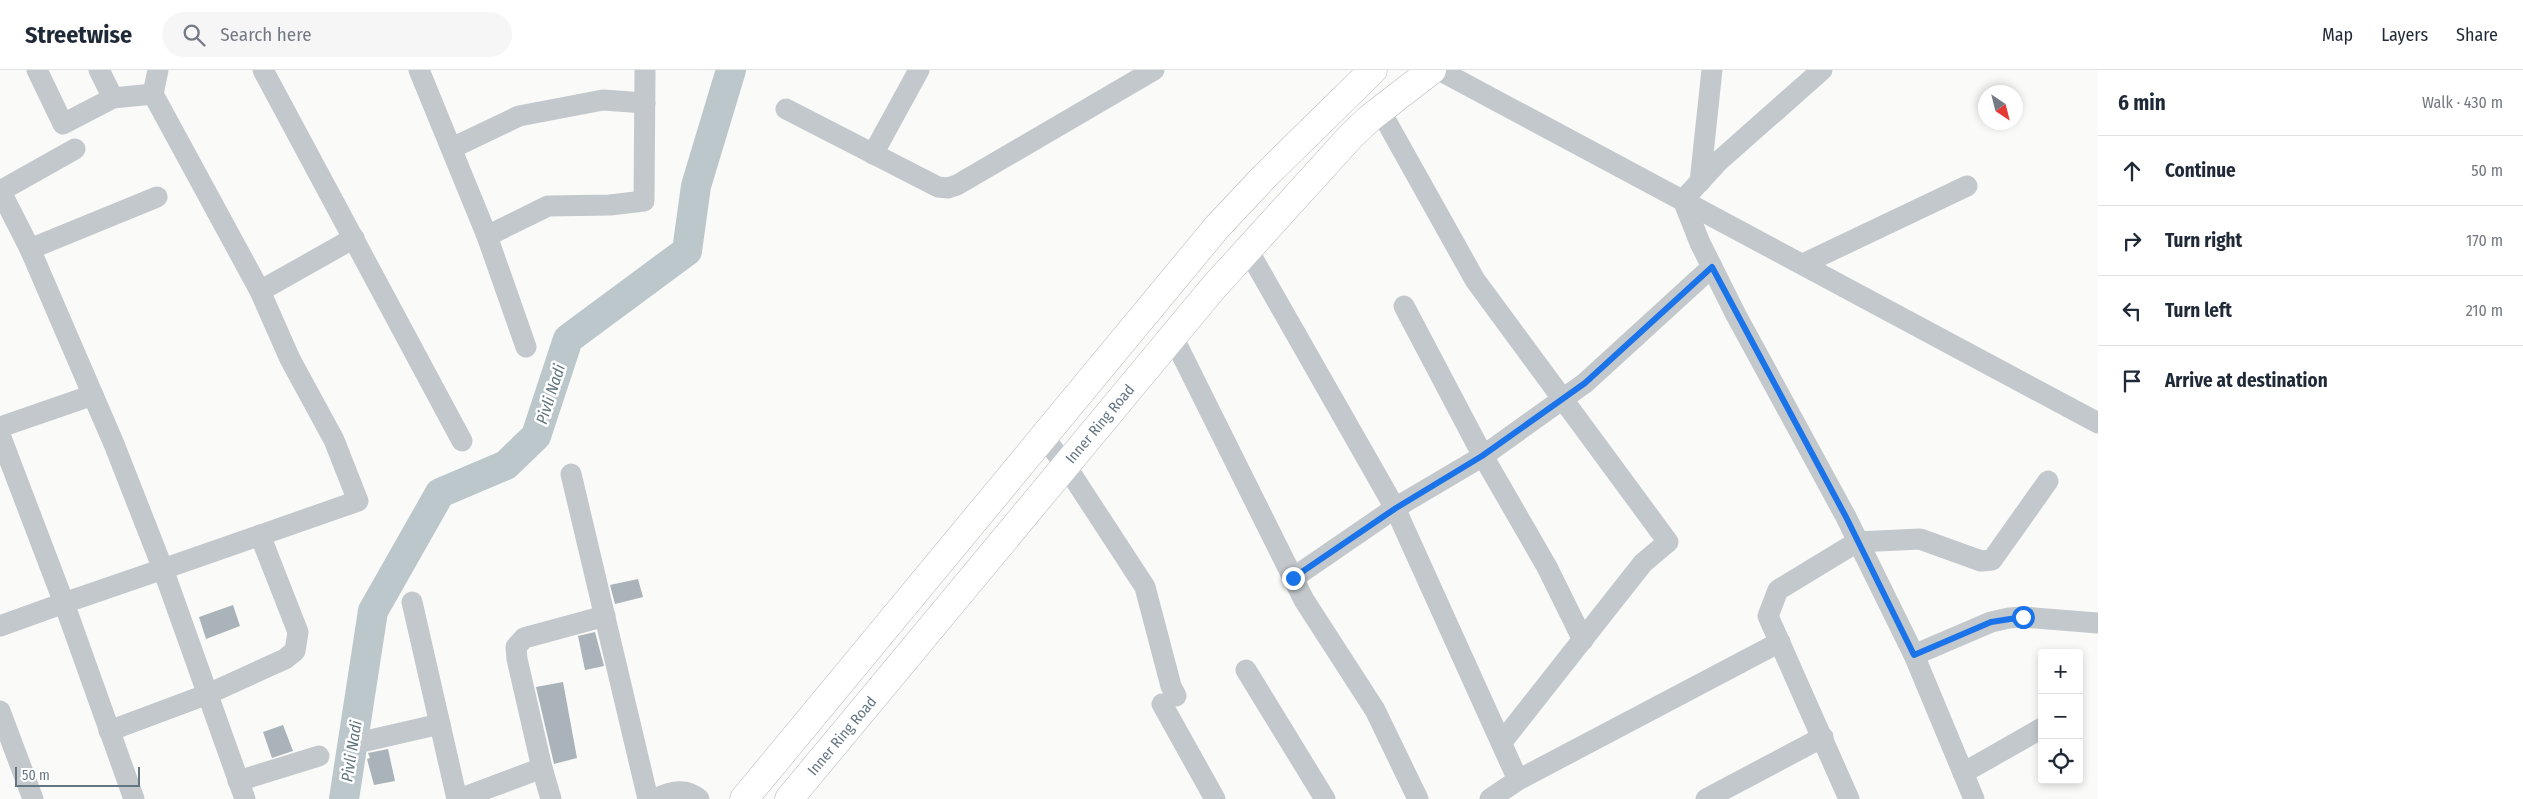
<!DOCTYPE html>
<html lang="en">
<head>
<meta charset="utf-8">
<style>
  body { margin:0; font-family:"Fira Sans Condensed",sans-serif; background:#f6f6f7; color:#1f2937 }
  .controls { position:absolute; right:15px; bottom:15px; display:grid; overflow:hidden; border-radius:5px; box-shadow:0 2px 8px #0003 }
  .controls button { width:45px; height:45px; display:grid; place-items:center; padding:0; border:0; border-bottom:1px solid #e0e1e3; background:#fff; color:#1f2937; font:25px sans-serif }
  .compass { position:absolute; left:1978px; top:15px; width:45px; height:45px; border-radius:50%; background:#fff; box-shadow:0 2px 8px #0003; rotate:145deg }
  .scale { position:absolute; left:15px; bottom:12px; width:125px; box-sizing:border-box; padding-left:5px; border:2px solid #657683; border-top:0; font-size:14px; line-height:18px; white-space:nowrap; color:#657683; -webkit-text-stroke:4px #fff; paint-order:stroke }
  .stop { position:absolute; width:15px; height:15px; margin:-11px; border:4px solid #1a73e8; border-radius:50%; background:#fff }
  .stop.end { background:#1a73e8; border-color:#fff; box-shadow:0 1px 5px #0008 }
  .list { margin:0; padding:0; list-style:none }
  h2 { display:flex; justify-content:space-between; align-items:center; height:65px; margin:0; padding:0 20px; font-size:21px }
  h2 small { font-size:16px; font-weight:400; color:#747a83 }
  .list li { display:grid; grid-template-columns:32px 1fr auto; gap:15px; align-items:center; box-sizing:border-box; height:70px; padding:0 20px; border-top:1px solid #e0e1e3 }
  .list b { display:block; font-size:19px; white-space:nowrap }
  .list em { font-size:16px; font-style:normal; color:#747a83 }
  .icon { flex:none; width:28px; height:28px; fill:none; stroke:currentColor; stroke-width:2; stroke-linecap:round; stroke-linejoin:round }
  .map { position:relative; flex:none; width:2098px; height:729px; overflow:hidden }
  header { display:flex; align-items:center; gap:30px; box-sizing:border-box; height:70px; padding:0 25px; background:#fff; border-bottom:1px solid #e0e1e3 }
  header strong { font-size:24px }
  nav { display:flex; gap:28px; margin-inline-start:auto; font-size:18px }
  .search { width:350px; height:45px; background:#f6f6f7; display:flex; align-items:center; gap:12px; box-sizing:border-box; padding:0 18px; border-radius:28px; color:#747a83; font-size:19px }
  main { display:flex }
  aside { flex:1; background:#fff }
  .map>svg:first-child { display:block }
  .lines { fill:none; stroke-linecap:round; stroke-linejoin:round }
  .river { stroke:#bbc7cb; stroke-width:30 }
  .building { fill:#aab3b9 }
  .highway-casing { stroke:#b4b9bd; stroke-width:29 }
  .minor { stroke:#c3c8cc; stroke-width:21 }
  .highway { stroke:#fff; stroke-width:28 }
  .route { stroke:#1a73e8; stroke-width:6 }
  .labels { text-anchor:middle; stroke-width:5; stroke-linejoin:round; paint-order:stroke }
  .street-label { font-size:15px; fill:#657683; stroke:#fff }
  .water-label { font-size:16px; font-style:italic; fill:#60757c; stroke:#fff }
</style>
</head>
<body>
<header>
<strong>Streetwise</strong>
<div class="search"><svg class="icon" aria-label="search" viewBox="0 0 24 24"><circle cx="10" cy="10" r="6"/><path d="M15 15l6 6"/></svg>Search here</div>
<nav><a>Map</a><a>Layers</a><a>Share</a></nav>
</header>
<main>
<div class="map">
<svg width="2098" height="729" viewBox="0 0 2098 729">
  <rect width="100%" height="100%" fill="#fafaf8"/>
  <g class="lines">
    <!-- river -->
    <path class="river" d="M344 729 373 541 440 423 506 395 536 366 568 269 687 181 696 116 731 0"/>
  </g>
  <!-- building -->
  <g class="building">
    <path d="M638 509 643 527 615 534 610 515Z"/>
    <path d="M233 535 240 556 206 569 199 547Z"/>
    <path d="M595 562 604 596 585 600 578 566Z"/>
    <path d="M563 612 577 688 554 694 536 617Z"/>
    <path d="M283 655 293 681 272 688 263 662Z"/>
    <path d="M388 679 395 711 374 715 367 689 370 688 368 683Z"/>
  </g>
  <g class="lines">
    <!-- highway casing -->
    <g class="highway-casing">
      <g id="highway">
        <path d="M744 729 1217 157 1265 106 1373 0"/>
        <path d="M789 729 1213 218 1351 66 1370 48 1432 0"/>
      </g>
    </g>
    <!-- minor -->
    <g class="minor">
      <path d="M37 0 63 54 113 28 153 24"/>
      <path d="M99 0 113 28"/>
      <path d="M263 0 462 371"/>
      <path d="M419 0 487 166 526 277"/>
      <path d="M1439 0 2098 353"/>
      <path d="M1822 0 1719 91 1683 130 1700 173 1736 245 1846 447 1914 585 1974 729"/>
      <path d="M786 39 938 117 948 118 957 115 1154 0"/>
      <path d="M1380 40 1475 210 1668 472 1643 493 1502 672"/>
      <path d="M452 78 519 46 603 30 645 33"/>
      <path d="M873 84 919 0"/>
      <path d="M1700 112 1712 0"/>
      <path d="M0 120 30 179 114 374 163 499 358 431 334 370 290 289 260 221 153 24 158 0"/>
      <path d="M2 120 75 79"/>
      <path d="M487 166 548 136 610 135 644 131 645 0"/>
      <path d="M30 179 157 127"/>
      <path d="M1248 180 1395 438 1518 710"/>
      <path d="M1803 194 1967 116"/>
      <path d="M260 221 354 168"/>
      <path d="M1404 236 1483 386 1547 497 1583 570"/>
      <path d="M1173 267 1304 530 1375 640 1418 729"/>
      <path d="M0 357 93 325"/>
      <path d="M0 365 64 533 0 556"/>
      <path d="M1044 367 1066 396 1145 517 1171 616 1176 626"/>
      <path d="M571 404 648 729"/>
      <path d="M1293 508 1395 438 1483 386 1585 313 1712 197"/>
      <path d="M412 532 457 729"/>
      <path d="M1914 585 1991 552 2009 548 2023 547 2098 553"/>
      <path d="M1246 600 1325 729"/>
      <path d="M1162 634 1215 729"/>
      <path d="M0 641 33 729"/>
      <path d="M109 661 208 624 285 589 295 581 298 562 260 465"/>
      <path d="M366 671 440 654"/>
      <path d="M542 698 551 729"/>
      <path d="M1963 703 2042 658"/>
      <path d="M238 711 319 686"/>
      <path d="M134 729 64 533 163 499 245 729"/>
      <path d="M459 729 542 698 517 589 516 577 524 568 605 546"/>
      <path d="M655 729C670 721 685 717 699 729"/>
      <path d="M1490 729 1518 710 1780 572"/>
      <path d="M1706 729 1823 667"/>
      <path d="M1849 729 1768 546 1778 520 1857 472 1920 469 1981 491 1992 490 2048 411"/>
    </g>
    <!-- highway -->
    <use href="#highway" class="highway"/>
  </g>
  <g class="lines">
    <!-- route -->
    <path class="route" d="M1293 508 1396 438 1482 386 1585 313 1712 197 1846 447 1914 585 1991 552 2023 547"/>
  </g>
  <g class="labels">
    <!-- street labels -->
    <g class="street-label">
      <text transform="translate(1100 354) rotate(-50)" y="5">Inner Ring Road</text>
      <text transform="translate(842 666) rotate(-50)" y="5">Inner Ring Road</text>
    </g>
    <!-- water labels -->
    <g class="water-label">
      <text transform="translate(550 324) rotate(-72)" y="6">Pivli Nadi</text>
      <text transform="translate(351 681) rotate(-81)" y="6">Pivli Nadi</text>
    </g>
  </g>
</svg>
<div class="controls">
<button>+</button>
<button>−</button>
<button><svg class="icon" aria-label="locate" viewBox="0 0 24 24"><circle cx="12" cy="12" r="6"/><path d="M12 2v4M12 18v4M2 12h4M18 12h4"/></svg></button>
</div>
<svg class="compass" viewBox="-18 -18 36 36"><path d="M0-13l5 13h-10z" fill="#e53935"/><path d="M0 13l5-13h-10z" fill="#747a83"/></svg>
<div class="scale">50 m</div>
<div class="stop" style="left:2023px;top:547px"></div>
<div class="stop end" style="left:1293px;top:508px"></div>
</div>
<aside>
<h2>6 min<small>Walk · 430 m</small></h2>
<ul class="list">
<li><svg class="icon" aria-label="ahead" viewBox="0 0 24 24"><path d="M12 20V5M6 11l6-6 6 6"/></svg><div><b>Continue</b></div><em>50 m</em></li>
<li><svg class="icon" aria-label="right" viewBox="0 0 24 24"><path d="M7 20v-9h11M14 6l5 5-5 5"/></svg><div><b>Turn right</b></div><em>170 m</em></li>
<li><svg class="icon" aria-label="left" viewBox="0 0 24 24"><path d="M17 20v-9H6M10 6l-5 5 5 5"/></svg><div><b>Turn left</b></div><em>210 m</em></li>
<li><svg class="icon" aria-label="arrive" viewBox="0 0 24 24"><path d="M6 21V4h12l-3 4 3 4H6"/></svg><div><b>Arrive at destination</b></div></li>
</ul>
</aside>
</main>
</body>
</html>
